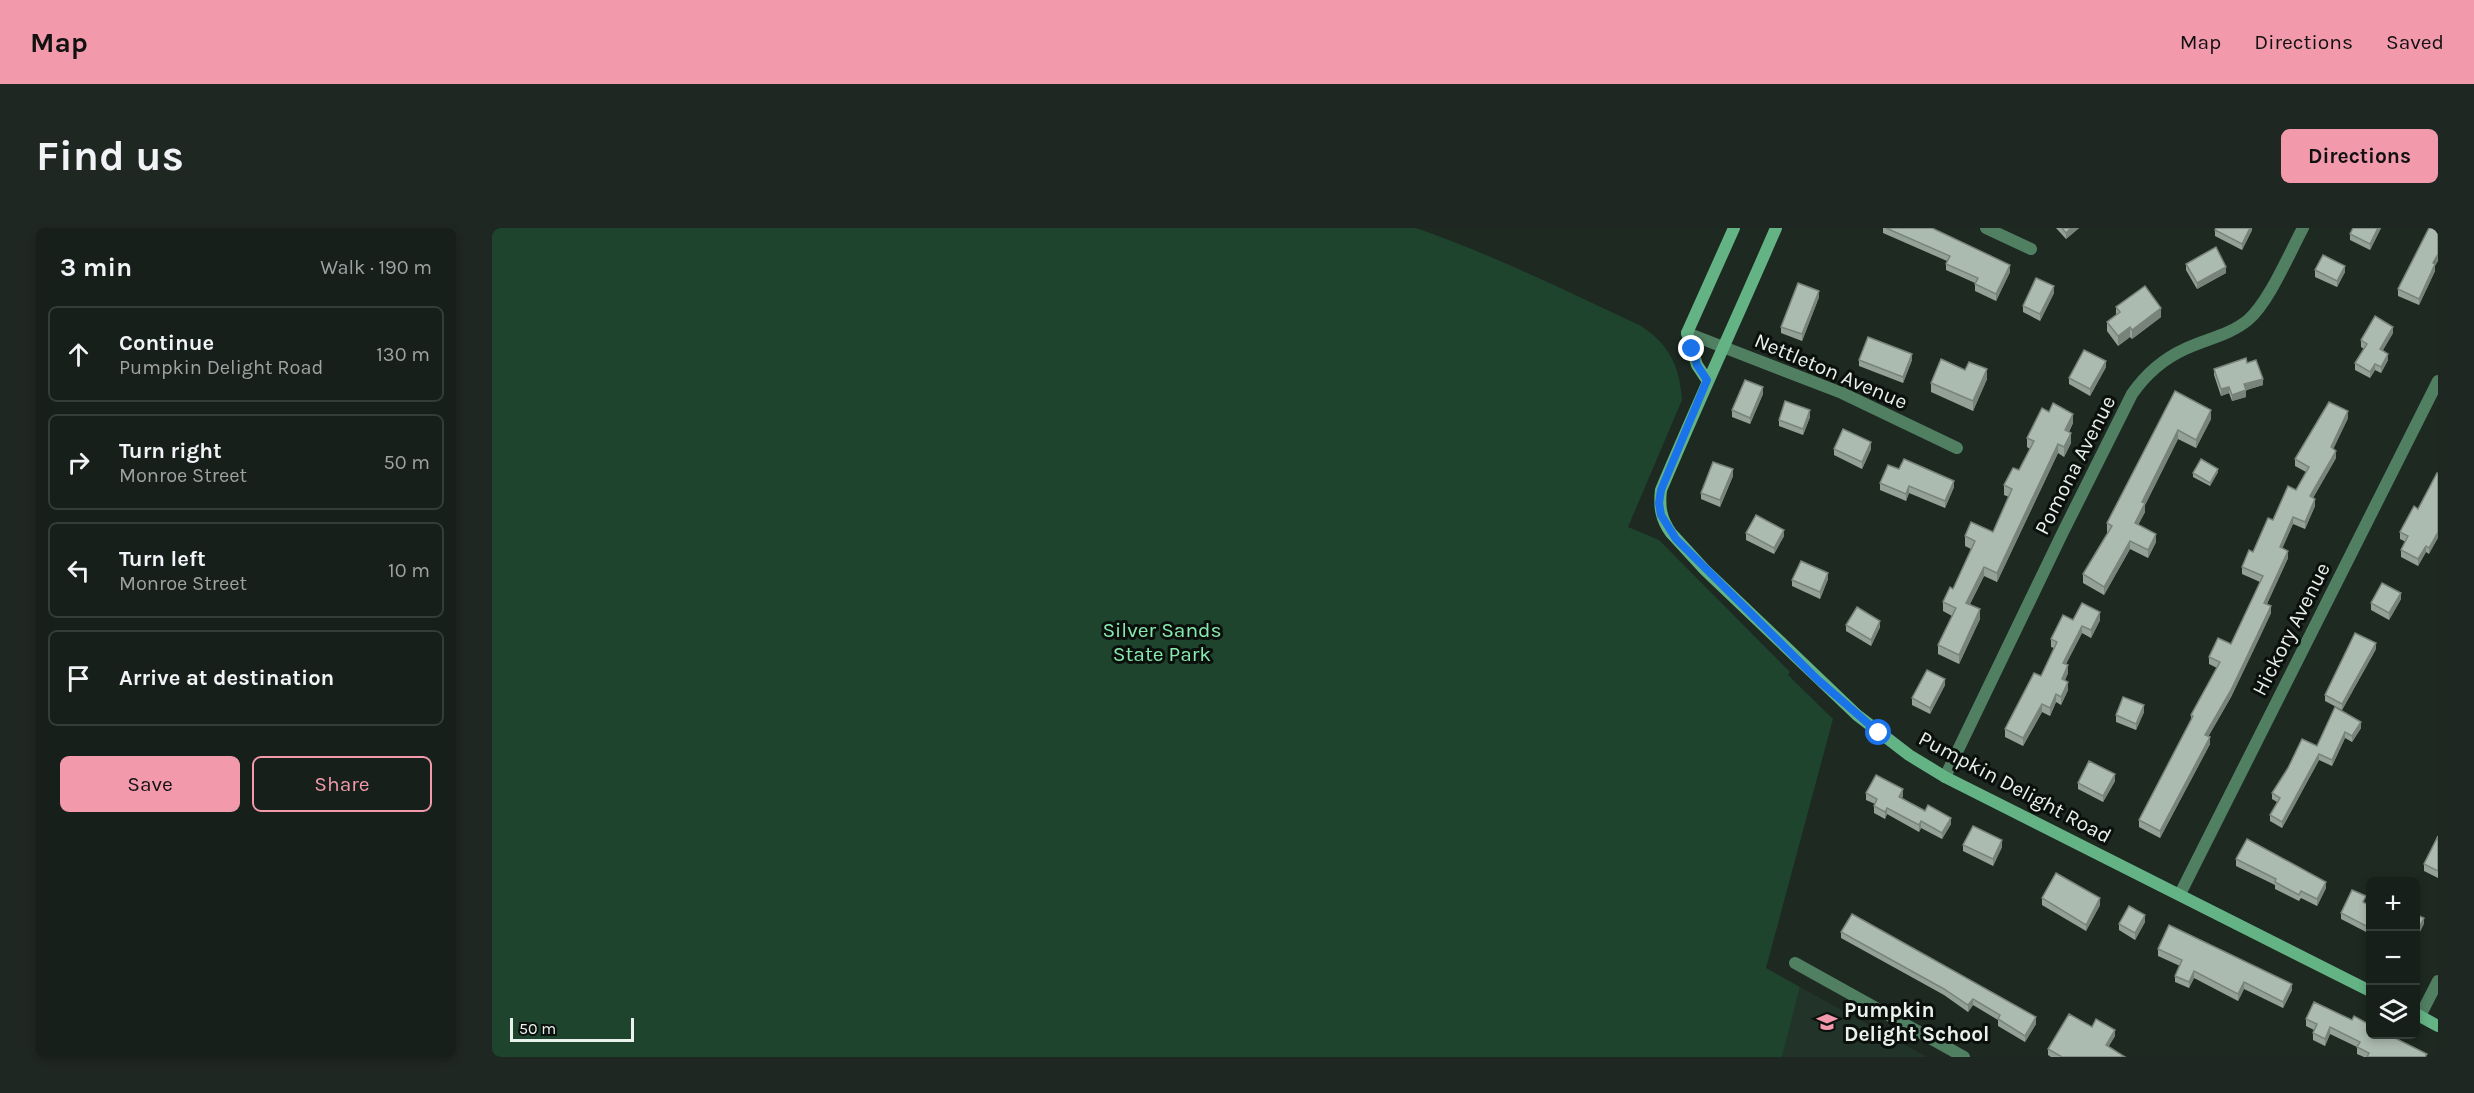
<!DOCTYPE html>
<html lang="en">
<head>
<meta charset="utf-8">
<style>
  body { margin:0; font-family:Karla,sans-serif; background:#1f2722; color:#f1f3f6 }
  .controls { position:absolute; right:18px; bottom:18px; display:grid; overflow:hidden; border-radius:9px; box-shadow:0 3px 9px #0003 }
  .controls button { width:54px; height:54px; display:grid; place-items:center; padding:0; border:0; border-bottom:2px solid #353d38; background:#161f19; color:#f1f3f6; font:30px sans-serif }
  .scale { position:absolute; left:18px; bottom:15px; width:124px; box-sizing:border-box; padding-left:6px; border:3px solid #e9f1ec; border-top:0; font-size:16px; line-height:21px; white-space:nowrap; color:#e9f1ec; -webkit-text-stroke:4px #0b100d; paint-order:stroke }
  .stop { position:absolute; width:18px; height:18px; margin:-14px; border:4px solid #1a73e8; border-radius:50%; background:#fff }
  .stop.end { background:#1a73e8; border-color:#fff; box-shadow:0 2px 6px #0008 }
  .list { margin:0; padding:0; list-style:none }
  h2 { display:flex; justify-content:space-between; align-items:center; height:78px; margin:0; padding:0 24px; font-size:26px }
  h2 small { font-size:20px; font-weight:400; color:#9ea2a2 }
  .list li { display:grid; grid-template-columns:39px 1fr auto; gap:18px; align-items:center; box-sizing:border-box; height:96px; margin:0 12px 12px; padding:0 12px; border:2px solid #353d38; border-radius:9px }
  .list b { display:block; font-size:22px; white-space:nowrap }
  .list p { margin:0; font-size:20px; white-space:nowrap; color:#9ea2a2 }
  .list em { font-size:20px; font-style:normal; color:#9ea2a2 }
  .actions { display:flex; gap:12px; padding:18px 24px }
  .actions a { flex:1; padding:14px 0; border:2px solid #f29aac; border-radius:9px; text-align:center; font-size:21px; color:#f29aac }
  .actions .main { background:#f29aac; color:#111 }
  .icon { flex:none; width:33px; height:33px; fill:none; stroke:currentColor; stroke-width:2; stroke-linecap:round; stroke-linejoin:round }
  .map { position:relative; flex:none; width:1946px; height:829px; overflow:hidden; border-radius:9px }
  header { display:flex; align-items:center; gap:36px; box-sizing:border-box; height:84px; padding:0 30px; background:#f29aac; color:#111 }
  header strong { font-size:28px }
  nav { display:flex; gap:33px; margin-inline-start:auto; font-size:21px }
  .intro { display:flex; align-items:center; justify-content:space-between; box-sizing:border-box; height:144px; padding:0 36px }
  h1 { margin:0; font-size:42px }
  .button { padding:15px 27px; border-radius:9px; background:#f29aac; color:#111; font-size:21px; font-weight:700 }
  main { display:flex; gap:36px; padding:0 36px }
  aside { flex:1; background:#161f19; border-radius:9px; box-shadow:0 3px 9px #0003 }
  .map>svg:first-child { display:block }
  .built { fill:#223429 }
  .green { fill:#1e442e }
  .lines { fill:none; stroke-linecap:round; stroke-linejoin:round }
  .street { stroke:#507f62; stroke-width:12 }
  .secondary { stroke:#64b384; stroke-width:12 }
  .wall { fill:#94a197 }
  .shaded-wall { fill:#78837b }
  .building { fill:#acbbb0; stroke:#78837b; stroke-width:1.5 }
  .route { stroke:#1a73e8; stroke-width:8 }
  .labels { text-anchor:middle; stroke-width:6; stroke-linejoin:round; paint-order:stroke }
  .street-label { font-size:21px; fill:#e9f1ec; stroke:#0b100d }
  .park-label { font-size:21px; fill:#88eaaf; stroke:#0b100d }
  .poi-label { font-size:21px; font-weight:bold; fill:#e9f1ec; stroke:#0b100d; text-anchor:start }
</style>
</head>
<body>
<header>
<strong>Map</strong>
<nav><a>Map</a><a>Directions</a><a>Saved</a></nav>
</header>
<div class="intro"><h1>Find us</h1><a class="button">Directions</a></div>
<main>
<aside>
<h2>3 min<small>Walk · 190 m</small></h2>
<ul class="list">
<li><svg class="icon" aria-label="ahead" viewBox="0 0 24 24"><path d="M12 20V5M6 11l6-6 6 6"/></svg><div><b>Continue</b><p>Pumpkin Delight Road</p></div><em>130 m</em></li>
<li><svg class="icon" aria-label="right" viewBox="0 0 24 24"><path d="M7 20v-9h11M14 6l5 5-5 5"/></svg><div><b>Turn right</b><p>Monroe Street</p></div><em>50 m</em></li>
<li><svg class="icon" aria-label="left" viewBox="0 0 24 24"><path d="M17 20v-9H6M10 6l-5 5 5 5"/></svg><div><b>Turn left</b><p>Monroe Street</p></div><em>10 m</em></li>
<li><svg class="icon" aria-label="arrive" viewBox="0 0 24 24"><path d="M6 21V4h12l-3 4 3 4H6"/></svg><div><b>Arrive at destination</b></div></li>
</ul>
<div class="actions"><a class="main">Save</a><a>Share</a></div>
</aside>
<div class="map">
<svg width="1946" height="829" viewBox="0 0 1946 829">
  <rect width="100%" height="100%" fill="#1d2921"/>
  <!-- built -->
  <path class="built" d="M1308 759 1435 829H1290Z"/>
  <!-- green -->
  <path class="green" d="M0 0H924C1001 27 1075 63 1149 98 1177 116 1188 139 1190 172L1136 299 1167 312 1298 444 1296 447 1341 491 1274 740 1308 759 1290 829H0Z"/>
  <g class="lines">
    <!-- street -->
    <g class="street">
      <path d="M1494 0 1539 21"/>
      <path d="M1195 105 1350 165 1465 220"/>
      <path d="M1453 549 1570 306 1640 166C1654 146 1671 131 1693 121 1714 111 1738 107 1756 92 1777 74 1797 26 1811 0"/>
      <path d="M1688 666 1946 153"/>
      <path d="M1303 735 1472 829"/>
      <path d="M1928 788 1946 753"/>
    </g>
    <!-- secondary -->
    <g class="secondary">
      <path d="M1284 0C1246 88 1206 174 1169 262 1167 279 1169 291 1179 305L1213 342 1365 487 1417 527 1453 549 1878 763"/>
      <path d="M1215 152 1205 137 1195 105 1242 0"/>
      <path d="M1924 786 1946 798"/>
    </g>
  </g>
  <!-- wall -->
  <g class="wall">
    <path d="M1391 0H1440L1518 44 1504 73 1483 63V55L1454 42V36L1455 33 1391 5Z"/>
    <path d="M1564 0H1587L1574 11Z"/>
    <path d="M1760 0V2L1750 22 1723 8V2Z"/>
    <path d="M1889 0 1878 22 1858 12V6Z"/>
    <path d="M1694 36 1734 45 1705 61 1694 42Z"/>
    <path d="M1943 38V43L1927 77 1906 68V61Z"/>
    <path d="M1823 42 1853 44 1845 59 1823 49Z"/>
    <path d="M1562 65 1548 93 1531 84V78Z"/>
    <path d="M1327 69 1310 113 1289 105V99Z"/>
    <path d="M1624 79 1669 89 1640 111 1638 109 1626 118 1615 103V94L1624 87Z"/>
    <path d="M1901 105 1891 122 1896 132 1889 145 1883 142 1878 150 1863 142V135L1872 121 1869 119V112Z"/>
    <path d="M1367 132H1420L1411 155 1367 138Z"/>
    <path d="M1755 135 1771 157 1754 162V169L1740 173 1737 165 1729 168 1722 147V141Z"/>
    <path d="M1614 139 1598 168 1577 156V150Z"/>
    <path d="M1473 142 1495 151 1481 183 1439 164V155Z"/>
    <path d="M1683 163 1719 191 1704 220 1686 211 1653 277V284L1646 297 1664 314 1656 330 1638 321 1612 367 1591 355V346L1616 304H1615V295Z"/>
    <path d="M1271 166 1258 196 1240 189V182Z"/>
    <path d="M1318 189 1311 207 1287 198V192Z"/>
    <path d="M1856 190 1841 221 1844 230 1821 270 1823 278 1813 301 1801 296 1790 320 1796 330 1775 376 1779 385 1739 469 1716 509 1718 516 1668 610 1647 599V592L1699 493V487L1725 440 1717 436V429L1739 416 1768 354 1750 346V339L1761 324 1781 292 1804 262 1814 244 1803 238V231Z"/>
    <path d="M1581 195 1577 204 1579 215 1572 229 1566 225 1505 354 1492 348 1478 376 1488 391 1467 436 1446 426V417L1460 388 1451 383V374L1461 361 1479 321 1473 318V308L1501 304 1517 269 1512 267V257L1527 242 1538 221 1535 219V210Z"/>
    <path d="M1342 221H1379L1370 241 1342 227Z"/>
    <path d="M1726 244 1718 258 1701 249V245Z"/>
    <path d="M1945 245 1937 326 1934 324 1926 338 1909 329V322L1914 314 1908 311V304L1926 281Z"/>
    <path d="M1241 248 1228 279 1209 271V265Z"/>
    <path d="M1388 255 1462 259 1453 280 1417 265 1414 273 1388 262Z"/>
    <path d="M1254 305 1292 308 1282 326 1254 312Z"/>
    <path d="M1336 351 1328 371 1300 358V352Z"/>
    <path d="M1909 371 1897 392 1879 382V375Z"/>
    <path d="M1581 392H1608L1599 410 1590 405 1574 436 1576 445 1573 452 1576 462 1569 477 1564 474 1558 488 1550 484 1531 518 1513 509V501L1549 448 1562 420 1559 419V411Z"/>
    <path d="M1354 397 1388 399 1379 418 1354 403Z"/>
    <path d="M1884 421 1850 482 1833 473V467Z"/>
    <path d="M1453 457 1438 486 1420 477V470Z"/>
    <path d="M1843 479 1869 500 1860 514 1853 510 1840 538 1827 532 1790 600 1778 593V587L1785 574 1780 571V565L1825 518Z"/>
    <path d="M1652 484 1644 502 1624 494V487Z"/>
    <path d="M1623 553 1611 574 1586 561V555Z"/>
    <path d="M1374 565 1411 568 1410 570 1459 596 1450 611 1429 600 1427 604 1395 586 1393 591 1382 585V578L1383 576 1374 572Z"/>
    <path d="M1946 608V650L1932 643V636Z"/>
    <path d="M1471 617 1510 619 1501 638 1471 623Z"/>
    <path d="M1744 631 1834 660 1825 678 1809 670 1807 673 1783 661V657L1744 638Z"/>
    <path d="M1550 670 1608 677 1594 703 1550 677Z"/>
    <path d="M1874 675 1878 678V706L1849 691V685Z"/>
    <path d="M1653 694 1643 712 1627 702V696Z"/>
    <path d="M1349 704 1544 796 1533 814 1506 798V792L1481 777 1476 784 1452 767 1349 710Z"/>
    <path d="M1666 721 1800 762 1791 780 1752 761 1746 773 1702 750 1697 760 1683 754V748L1688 738 1666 728Z"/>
    <path d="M1814 791 1935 829H1872L1865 826V819L1838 806 1833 818 1821 812V805L1822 802 1814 798Z"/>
    <path d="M1600 799 1623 808 1616 819 1633 829H1559L1556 827V821Z"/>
  </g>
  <!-- shaded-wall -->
  <g class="shaded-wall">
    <path d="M1579 0H1587L1574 11V5Z"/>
    <path d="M1758 0H1760V2L1750 22V16Z"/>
    <path d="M1886 0H1889L1878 22V16Z"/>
    <path d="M1946 26V33L1943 38V43L1927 77V71Z"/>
    <path d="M1518 37V44L1504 73V66Z"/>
    <path d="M1853 38V44L1845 59V53Z"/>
    <path d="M1734 39V45L1705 61V55Z"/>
    <path d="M1562 58V65L1548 93V86Z"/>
    <path d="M1327 63V69L1310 113V106Z"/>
    <path d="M1669 80V89L1640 111V102Z"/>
    <path d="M1638 99V109L1626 118V108Z"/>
    <path d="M1901 99V105L1888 127V121Z"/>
    <path d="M1420 126V132L1411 155V149Z"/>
    <path d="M1896 126V132L1889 145V139Z"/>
    <path d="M1614 133V139L1598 168V161Z"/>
    <path d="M1883 136V142L1878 150V144Z"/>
    <path d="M1495 141V151L1481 183V173Z"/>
    <path d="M1771 151V157L1752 163V156Z"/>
    <path d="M1271 159V166L1258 196V190Z"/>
    <path d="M1737 159V165L1729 168V161Z"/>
    <path d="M1754 162V169L1740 173V167Z"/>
    <path d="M1318 182V189L1311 207V201Z"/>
    <path d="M1719 182V191L1704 220V212Z"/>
    <path d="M1856 183V190L1839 226V219Z"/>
    <path d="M1581 186V195L1573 212V202Z"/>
    <path d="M1686 202V211L1653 277V284L1643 303V295L1650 274Z"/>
    <path d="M1579 205V215L1572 229V219Z"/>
    <path d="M1379 214V221L1370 241V234Z"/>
    <path d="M1566 216V225L1505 354V345Z"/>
    <path d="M1844 223V230L1818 275V268Z"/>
    <path d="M1241 241V248L1228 279V272Z"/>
    <path d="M1726 241V244L1718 258V255Z"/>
    <path d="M1462 253V259L1453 280V273Z"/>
    <path d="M1417 258V265L1414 273V266Z"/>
    <path d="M1823 271V278L1813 301V294Z"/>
    <path d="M1801 289V296L1788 326V319Z"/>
    <path d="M1292 302V308L1282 326V320Z"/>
    <path d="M1946 304V310L1937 326V320Z"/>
    <path d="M1664 306V314L1656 330V322Z"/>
    <path d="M1638 313V321L1612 367V359Z"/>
    <path d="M1934 318V324L1926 338V331Z"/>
    <path d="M1796 323V330L1772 382V375Z"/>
    <path d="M1492 339V348L1474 384V375Z"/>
    <path d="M1336 345V351L1328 371V364Z"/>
    <path d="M1909 365V371L1897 392V385Z"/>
    <path d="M1779 378V385L1766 413 1739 469 1713 514V507Z"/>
    <path d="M1488 381V391L1467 436V427Z"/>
    <path d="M1608 384V392L1599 410V402Z"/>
    <path d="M1388 393V399L1379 418V412Z"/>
    <path d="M1590 398V405L1571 442V435Z"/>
    <path d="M1884 415V421L1850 482V476Z"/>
    <path d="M1576 437V445L1570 459V451Z"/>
    <path d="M1453 451V457L1438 486V480Z"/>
    <path d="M1576 454V462L1569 477V469Z"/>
    <path d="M1564 466V474L1558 488V480Z"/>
    <path d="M1550 476V484L1531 518V510Z"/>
    <path d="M1652 477V484L1644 502V496Z"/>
    <path d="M1869 494V500L1860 514V508Z"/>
    <path d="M1853 504V510L1840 538V532Z"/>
    <path d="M1718 509V516L1668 610V603Z"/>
    <path d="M1827 526V532L1790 600V594Z"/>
    <path d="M1623 546V553L1611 574V568Z"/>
    <path d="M1411 561V568L1407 575V569Z"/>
    <path d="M1395 580V586L1393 591V584Z"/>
    <path d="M1459 590V596L1450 611V605Z"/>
    <path d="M1429 593V600L1427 604V597Z"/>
    <path d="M1510 612V619L1501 638V631Z"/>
    <path d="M1834 654V660L1825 678V671Z"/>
    <path d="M1608 670V677L1594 703V697Z"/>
    <path d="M1653 687V694L1643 712V705Z"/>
    <path d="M1932 690V696L1923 714V708Z"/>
    <path d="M1702 743V750L1697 760V754Z"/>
    <path d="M1752 754V761L1746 773V766Z"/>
    <path d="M1800 756V762L1791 780V774Z"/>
    <path d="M1481 771V777L1476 784V777Z"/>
    <path d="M1544 789V796L1533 814V808Z"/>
    <path d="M1838 799V806L1833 818V811Z"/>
    <path d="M1623 802V808L1614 823V817Z"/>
  </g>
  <!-- building -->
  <g class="building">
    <path d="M1394 0H1440L1518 37 1504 66 1483 56 1486 50 1454 36 1458 28Z"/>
    <path d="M1570 0H1579L1574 5Z"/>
    <path d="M1724 0H1758L1750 16 1723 2Z"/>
    <path d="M1861 0H1886L1878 16 1858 6Z"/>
    <path d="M1937 0H1946V26L1941 35 1943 36 1927 71 1906 61Z"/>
    <path d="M1724 19 1734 39 1705 55 1694 36Z"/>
    <path d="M1831 27 1853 38 1845 53 1823 42Z"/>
    <path d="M1544 50 1562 58 1548 86 1531 78Z"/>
    <path d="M1306 55 1327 63 1310 106 1289 99Z"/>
    <path d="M1653 58 1669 80 1640 102 1638 99 1626 108 1615 94 1628 84 1624 79Z"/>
    <path d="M1883 88 1901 99 1888 121 1896 126 1889 139 1883 136 1878 144 1863 135 1875 116 1869 112Z"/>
    <path d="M1376 109 1420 126 1411 149 1367 132Z"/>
    <path d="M1592 122 1614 133 1598 161 1577 150Z"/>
    <path d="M1754 130 1755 135 1764 132 1771 151 1752 156 1754 162 1740 167 1737 159 1729 161 1722 141Z"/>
    <path d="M1449 131 1473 142 1477 134 1495 141 1481 173 1439 155Z"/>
    <path d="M1253 152 1271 159 1258 190 1240 182Z"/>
    <path d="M1683 163 1719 182 1704 212 1686 202 1650 274 1653 275 1643 295 1664 306 1656 322 1638 313 1612 359 1591 346 1620 298 1615 295Z"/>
    <path d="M1293 173 1318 182 1311 201 1287 192Z"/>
    <path d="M1837 174 1856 183 1839 219 1844 223 1818 268 1823 271 1813 294 1801 289 1788 319 1796 323 1772 375 1779 378 1739 462 1713 507 1718 509 1668 603 1647 592 1701 488 1699 487 1728 434 1717 429 1726 410 1739 416 1771 348 1750 339 1757 322 1761 324 1776 290 1781 292 1796 258 1804 262 1817 239 1803 231Z"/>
    <path d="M1561 175 1581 186 1573 202 1579 205 1572 219 1566 216 1505 345 1492 339 1474 375 1488 381 1467 427 1446 417 1464 380 1451 374 1458 359 1461 361 1483 313 1473 308 1479 294 1501 304 1520 261 1512 257 1521 240 1527 242 1542 213 1535 210 1550 180 1557 184Z"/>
    <path d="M1351 201 1379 214 1370 234 1342 221Z"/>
    <path d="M1412 231 1462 253 1453 273 1417 258 1414 266 1388 255 1396 237 1407 241Z"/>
    <path d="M1709 231 1726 241 1718 255 1701 245Z"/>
    <path d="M1221 234 1241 241 1228 272 1209 265Z"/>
    <path d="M1945 245 1946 246V304L1937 320 1934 318 1926 331 1909 322 1916 308 1908 304 1922 278 1926 281Z"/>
    <path d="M1264 287 1292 302 1282 320 1254 305Z"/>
    <path d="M1309 333 1336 345 1328 364 1300 352Z"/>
    <path d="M1890 355 1909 365 1897 385 1879 375Z"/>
    <path d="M1590 375 1608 384 1599 402 1590 398 1571 435 1576 437 1570 451 1576 454 1569 469 1564 466 1558 480 1550 476 1531 510 1513 501 1542 445 1549 448 1565 414 1559 411 1571 387 1581 392Z"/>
    <path d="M1365 379 1388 393 1379 412 1354 397Z"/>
    <path d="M1863 405 1884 415 1850 476 1833 467Z"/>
    <path d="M1435 442 1453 451 1438 480 1420 470Z"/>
    <path d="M1631 469 1652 477 1644 496 1624 487Z"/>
    <path d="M1843 479 1869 494 1860 508 1853 504 1840 532 1827 526 1790 594 1778 587 1788 570 1780 565 1796 540 1810 511 1825 518Z"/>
    <path d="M1597 533 1623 546 1611 568 1586 555Z"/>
    <path d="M1384 547 1411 561 1407 569 1433 583 1436 577 1459 590 1450 605 1429 593 1427 597 1395 580 1393 584 1382 578 1385 571 1374 565Z"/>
    <path d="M1481 598 1510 612 1501 631 1471 617Z"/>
    <path d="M1946 608V643L1932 636Z"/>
    <path d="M1755 611 1834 654 1825 671 1809 663 1807 667 1783 654 1784 651 1744 631Z"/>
    <path d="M1564 645 1608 670 1594 697 1550 670Z"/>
    <path d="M1860 662 1874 668 1871 674 1878 678V700L1849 685Z"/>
    <path d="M1637 678 1653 687 1643 705 1627 696Z"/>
    <path d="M1360 686 1544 789 1533 808 1506 791 1508 787 1481 771 1476 777 1452 761 1349 704Z"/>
    <path d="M1923 686 1932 690 1923 708Z"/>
    <path d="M1677 697 1800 756 1791 774 1752 754 1746 766 1702 743 1697 754 1683 748 1690 732 1666 721Z"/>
    <path d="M1822 774 1860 792 1862 788 1878 797V807H1897L1935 826 1933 829H1875L1877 825 1865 819 1868 814 1838 799 1833 811 1821 805 1825 796 1814 791Z"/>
    <path d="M1577 786 1600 799 1604 791 1623 802 1614 817 1633 829H1570L1556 821Z"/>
  </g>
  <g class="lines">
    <!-- route -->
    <path class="route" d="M1200 121 1205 137 1215 152 1169 262 1167 275 1169 287 1184 311 1325 451 1387 505"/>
  </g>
  <!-- icons -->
  <defs>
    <g id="school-bare" transform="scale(1.62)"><path d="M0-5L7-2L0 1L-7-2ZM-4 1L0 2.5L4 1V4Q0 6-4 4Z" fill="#f29aac" stroke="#0b100d" stroke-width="2.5" paint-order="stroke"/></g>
  </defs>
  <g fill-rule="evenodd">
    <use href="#school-bare" x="1335" y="794"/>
  </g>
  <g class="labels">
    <!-- street labels -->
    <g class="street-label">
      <text transform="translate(1339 143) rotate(23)" y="7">Nettleton Avenue</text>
      <text transform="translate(1583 237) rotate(-63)" y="7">Pomona Avenue</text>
      <text transform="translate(1799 401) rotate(-63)" y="7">Hickory Avenue</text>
      <text transform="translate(1523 559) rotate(28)" y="7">Pumpkin Delight Road</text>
    </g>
    <!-- park labels -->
    <g class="park-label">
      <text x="670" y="409">Silver Sands<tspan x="670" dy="24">State Park</tspan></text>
    </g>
    <!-- poi labels -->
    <g class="poi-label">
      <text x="1352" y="789">Pumpkin<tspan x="1352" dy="24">Delight School</tspan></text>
    </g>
  </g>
</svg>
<div class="controls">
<button>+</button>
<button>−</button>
<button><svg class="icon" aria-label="layers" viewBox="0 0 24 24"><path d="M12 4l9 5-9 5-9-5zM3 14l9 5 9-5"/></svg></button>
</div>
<div class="scale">50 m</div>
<div class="stop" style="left:1387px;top:505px"></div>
<div class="stop end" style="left:1200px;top:121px"></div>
</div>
</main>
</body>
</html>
